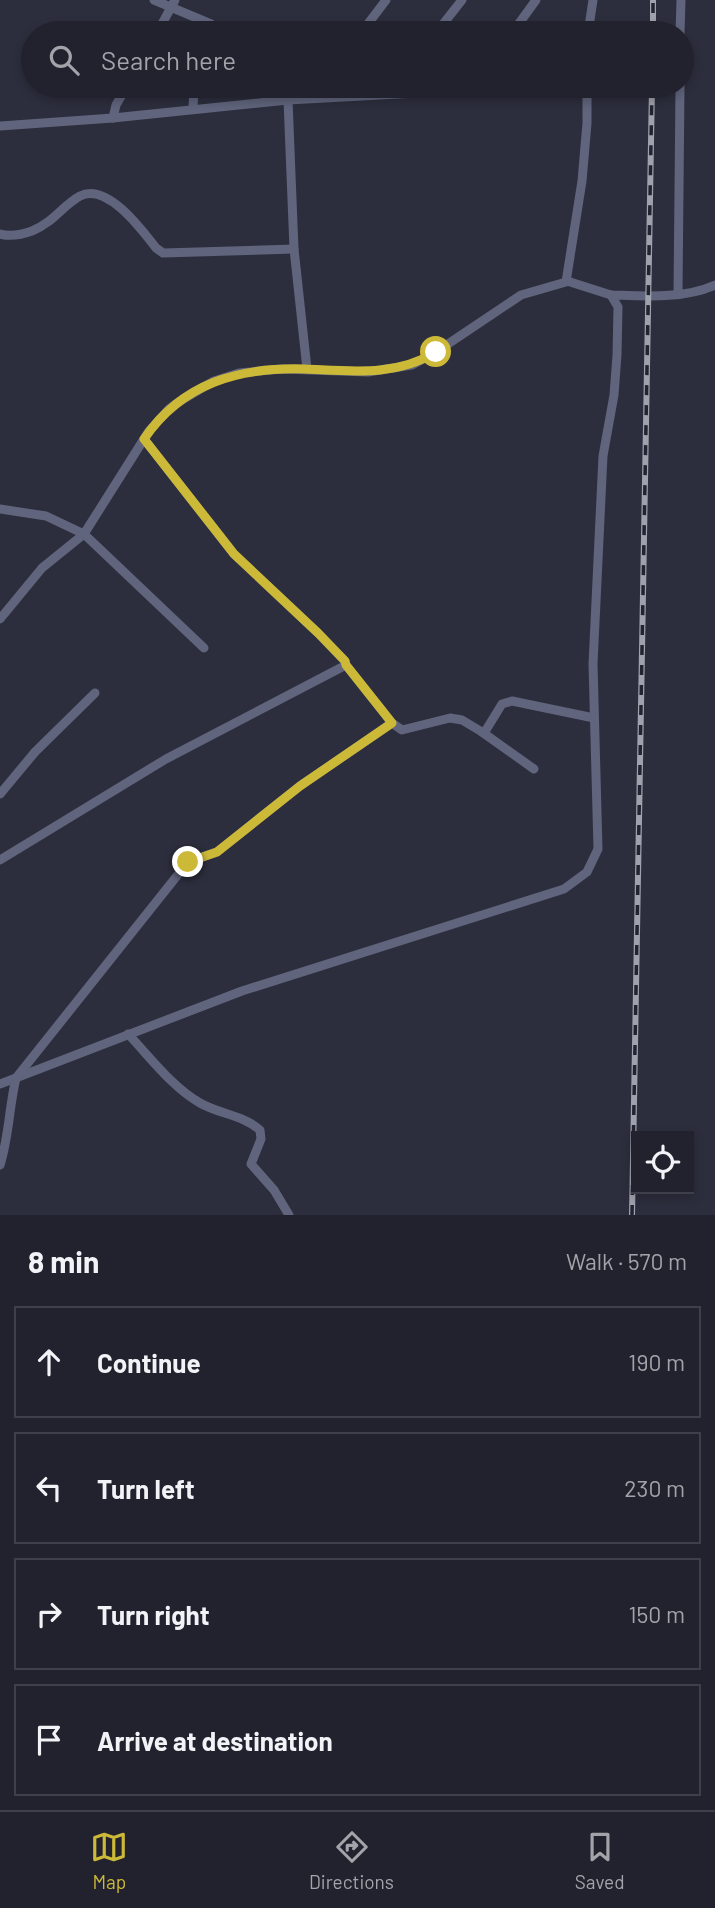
<!DOCTYPE html>
<html lang="en">
<head>
<meta charset="utf-8">
<style>
  body { margin:0; font-family:Barlow,sans-serif; background:#2d2f3a; color:#f1f3f6 }
  .controls { position:absolute; right:21px; bottom:21px; display:grid; overflow:hidden; border-radius:0px; box-shadow:0 4px 10px #0003 }
  .controls button { width:63px; height:63px; display:grid; place-items:center; padding:0; border:0; border-bottom:2px solid #3e3f4a; background:#21222e; color:#f1f3f6; font:35px sans-serif }
  .stop { position:absolute; width:21px; height:21px; margin:-16px; border:5px solid #cdb938; border-radius:50%; background:#fff }
  .stop.end { background:#cdb938; border-color:#fff; box-shadow:0 2px 7px #0008 }
  .list { margin:0; padding:0; list-style:none }
  h2 { display:flex; justify-content:space-between; align-items:center; height:91px; margin:0; padding:0 28px; font-size:30px }
  h2 small { font-size:23px; font-weight:400; color:#a2a4aa }
  .list li { display:grid; grid-template-columns:46px 1fr auto; gap:21px; align-items:center; box-sizing:border-box; height:112px; margin:0 14px 14px; padding:0 14px; border:2px solid #3e3f4a; border-radius:0px }
  .list b { display:block; font-size:26px; white-space:nowrap }
  .list em { font-size:23px; font-style:normal; color:#a2a4aa }
  .icon { flex:none; width:38px; height:38px; fill:none; stroke:currentColor; stroke-width:2; stroke-linecap:round; stroke-linejoin:round }
  .map { position:relative; flex:none; width:715px; height:1215px; overflow:hidden }
  .search { position:absolute; background:#21222e; box-shadow:0 4px 10px #0003; left:21px; right:21px; top:21px; height:77px; display:flex; align-items:center; gap:18px; box-sizing:border-box; padding:0 24px; border-radius:38px; color:#a2a4aa; font-size:26px }
  .sheet { height:595px; background:#21222e }
  nav { display:flex; justify-content:space-around; align-items:center; box-sizing:border-box; height:98px; border-top:2px solid #3e3f4a; background:#21222e; font-size:19px; color:#a2a4aa }
  nav a { display:grid; justify-items:center; gap:4px }
  nav .on { color:#cdb938 }
  .map>svg:first-child { display:block }
  .lines { fill:none; stroke-linecap:round; stroke-linejoin:round }
  .street { stroke:#60647c; stroke-width:9 }
  .rail-casing { stroke:#9fa1ac; stroke-width:6 }
  .rail { stroke:#222432; stroke-width:3.5; stroke-dasharray:10; stroke-linecap:butt }
  .route { stroke:#cdb938; stroke-width:9 }
</style>
</head>
<body>
<div class="map">
<svg width="715" height="1215" viewBox="0 0 715 1215">
  <rect width="100%" height="100%" fill="#2c2e3d"/>
  <g class="lines">
    <!-- street -->
    <g class="street">
      <path d="M154 0 211 24 215 27 214 33"/>
      <path d="M157 33 175 0"/>
      <path d="M361 33 386 0"/>
      <path d="M436 33 462 0"/>
      <path d="M512 33 536 0"/>
      <path d="M588 33 593 0"/>
      <path d="M680 33 681 0"/>
      <path d="M288 100 294 249 307 369"/>
      <path d="M193 109 194 86"/>
      <path d="M113 118 116 105 127 86"/>
      <path d="M0 126 113 118 288 100 417 93 474 86"/>
      <path d="M0 234C11 237 21 235 32 231 54 222 62 206 80 196 107 182 142 230 156 248L163 253 294 249"/>
      <path d="M678 294 680 86"/>
      <path d="M611 295C645 296 684 299 715 285"/>
      <path d="M0 509 46 516 84 534 204 648"/>
      <path d="M0 619 42 568 84 534 149 431 169 409 180 401 214 381 239 373 282 369 368 372 412 365 436 352 521 295 566 282 582 181 587 123V86"/>
      <path d="M346 665 392 723 402 730 450 718 462 720 482 732 486 730 502 704 512 701 594 718"/>
      <path d="M482 732 534 769"/>
      <path d="M0 794 35 752 95 693"/>
      <path d="M0 860 166 759 346 665 345 661 318 633 234 554 144 439"/>
      <path d="M128 1034C150 1057 172 1087 200 1103 219 1114 243 1115 260 1130L261 1139 251 1164 274 1190 289 1215"/>
      <path d="M0 1084 242 991 564 889 587 872 598 849 593 664 603 456 614 395 617 355 618 307 611 295 567 281"/>
      <path d="M0 1165C9 1137 9 1107 16 1078L188 862 217 852 300 786 392 723"/>
    </g>
    <!-- rail casing -->
    <g class="rail-casing">
      <g id="rail">
        <path d="M653 33V0"/>
        <path d="M632 1215 652 86"/>
      </g>
    </g>
    <!-- rail -->
    <use href="#rail" class="rail"/>
  </g>
  <g class="lines">
    <!-- route -->
    <path class="route" d="M188 862 217 852 300 786 392 723 346 665 345 661 318 633 234 554 144 439C182 383 239 367 305 369 351 371 395 377 436 352"/>
  </g>
</svg>
<div class="controls">
<button><svg class="icon" aria-label="locate" viewBox="0 0 24 24"><circle cx="12" cy="12" r="6"/><path d="M12 2v4M12 18v4M2 12h4M18 12h4"/></svg></button>
</div>
<div class="stop" style="left:436px;top:352px"></div>
<div class="stop end" style="left:188px;top:862px"></div>
<div class="search"><svg class="icon" aria-label="search" viewBox="0 0 24 24"><circle cx="10" cy="10" r="6"/><path d="M15 15l6 6"/></svg>Search here</div>
</div>
<section class="sheet">
<h2>8 min<small>Walk · 570 m</small></h2>
<ul class="list">
<li><svg class="icon" aria-label="ahead" viewBox="0 0 24 24"><path d="M12 20V5M6 11l6-6 6 6"/></svg><div><b>Continue</b></div><em>190 m</em></li>
<li><svg class="icon" aria-label="left" viewBox="0 0 24 24"><path d="M17 20v-9H6M10 6l-5 5 5 5"/></svg><div><b>Turn left</b></div><em>230 m</em></li>
<li><svg class="icon" aria-label="right" viewBox="0 0 24 24"><path d="M7 20v-9h11M14 6l5 5-5 5"/></svg><div><b>Turn right</b></div><em>150 m</em></li>
<li><svg class="icon" aria-label="arrive" viewBox="0 0 24 24"><path d="M6 21V4h12l-3 4 3 4H6"/></svg><div><b>Arrive at destination</b></div></li>
</ul>
</section>
<nav>
<a class="on"><svg class="icon" aria-label="map" viewBox="0 0 24 24"><path d="M3 6l6-2 6 2 6-2v14l-6 2-6-2-6 2zM9 4v14M15 6v14"/></svg>Map</a>
<a><svg class="icon" aria-label="directions" viewBox="0 0 24 24"><path d="M12 3l9 9-9 9-9-9zM9 14v-3h6M13 9l2 2-2 2"/></svg>Directions</a>
<a><svg class="icon" aria-label="saved" viewBox="0 0 24 24"><path d="M7 4h10v16l-5-4-5 4z"/></svg>Saved</a>
</nav>
</body>
</html>
